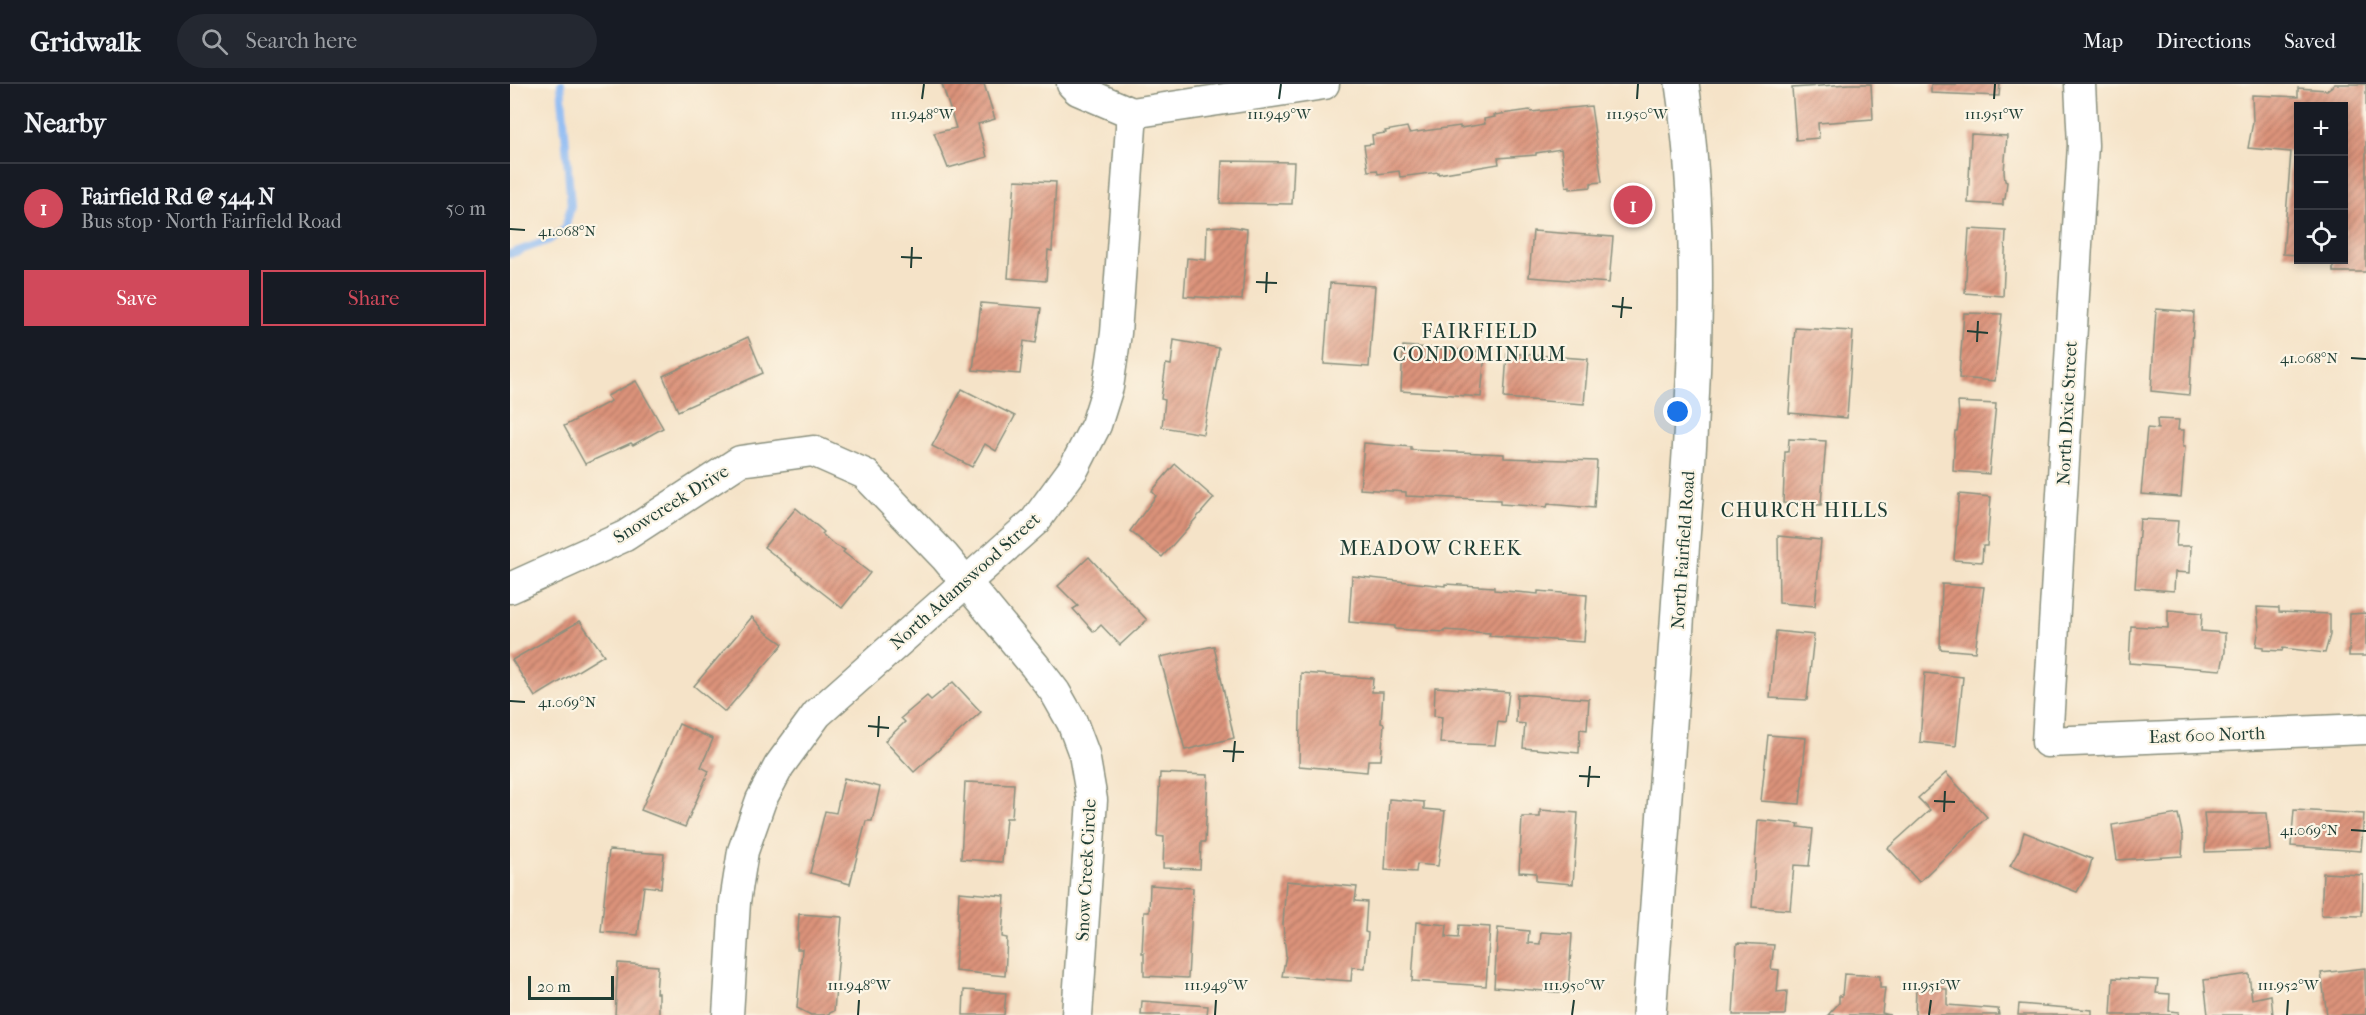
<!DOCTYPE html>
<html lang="en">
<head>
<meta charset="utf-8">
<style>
  body { margin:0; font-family:"IM FELL French Canon",serif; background:#242831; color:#f1f3f6 }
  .controls { position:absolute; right:18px; top:18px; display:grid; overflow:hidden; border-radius:0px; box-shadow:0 3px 9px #0003 }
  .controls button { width:54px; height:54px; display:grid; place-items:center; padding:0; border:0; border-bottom:2px solid #363941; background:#171b24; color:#f1f3f6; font:30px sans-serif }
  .scale { position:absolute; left:18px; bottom:15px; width:86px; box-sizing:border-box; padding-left:6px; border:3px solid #1f3d34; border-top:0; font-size:16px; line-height:21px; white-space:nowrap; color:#1f3d34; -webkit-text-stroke:4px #fcf5e5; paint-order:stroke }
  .you { position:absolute; left:1168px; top:328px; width:21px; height:21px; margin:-15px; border:4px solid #fff; border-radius:50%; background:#1a73e8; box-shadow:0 0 0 9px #1a73e833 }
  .badge { display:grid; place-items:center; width:39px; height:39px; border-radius:50%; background:#d1495b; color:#fff; font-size:20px; font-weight:700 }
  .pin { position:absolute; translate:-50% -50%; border:3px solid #fff; box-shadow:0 2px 6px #0006 }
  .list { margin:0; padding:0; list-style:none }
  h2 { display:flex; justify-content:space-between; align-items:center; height:78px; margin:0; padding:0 24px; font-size:26px }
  h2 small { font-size:20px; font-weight:400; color:#9ea1a6 }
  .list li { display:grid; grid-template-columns:39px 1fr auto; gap:18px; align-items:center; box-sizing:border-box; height:90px; padding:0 24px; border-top:2px solid #363941 }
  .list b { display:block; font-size:22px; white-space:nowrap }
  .list p { margin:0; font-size:20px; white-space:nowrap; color:#9ea1a6 }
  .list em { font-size:20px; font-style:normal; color:#9ea1a6 }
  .actions { display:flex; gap:12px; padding:18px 24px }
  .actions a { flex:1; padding:14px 0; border:2px solid #d1495b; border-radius:0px; text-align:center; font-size:21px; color:#d1495b }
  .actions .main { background:#d1495b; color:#fff }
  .icon { flex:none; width:33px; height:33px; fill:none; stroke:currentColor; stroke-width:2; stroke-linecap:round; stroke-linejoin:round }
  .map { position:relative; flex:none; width:1856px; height:931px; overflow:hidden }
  header { display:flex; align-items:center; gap:36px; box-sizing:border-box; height:84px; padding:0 30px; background:#171b24; border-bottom:2px solid #363941 }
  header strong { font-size:28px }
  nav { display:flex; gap:33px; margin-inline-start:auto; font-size:21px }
  .search { width:420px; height:54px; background:#242831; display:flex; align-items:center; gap:15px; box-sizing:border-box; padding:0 21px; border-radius:33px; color:#9ea1a6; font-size:22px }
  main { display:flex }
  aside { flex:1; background:#171b24 }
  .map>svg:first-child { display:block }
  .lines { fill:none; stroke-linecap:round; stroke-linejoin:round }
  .stream { stroke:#88b8f4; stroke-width:8 }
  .building { fill:url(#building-hatch) }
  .minor-casing { stroke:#8a907e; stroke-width:33 }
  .secondary-casing { stroke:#8a907e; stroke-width:36 }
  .minor { stroke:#fff; stroke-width:30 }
  .secondary { stroke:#fff; stroke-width:33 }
  .ticks { fill:none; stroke:#1f3d34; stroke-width:2 }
  .labels { text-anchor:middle; stroke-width:4.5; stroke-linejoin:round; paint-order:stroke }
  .street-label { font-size:18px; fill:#1f3d34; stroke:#fcf5e5 }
  .neighbourhood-label { font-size:20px; letter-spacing:1.5px; fill:#1f3d34; stroke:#fcf5e5 }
  .ticks-label { font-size:15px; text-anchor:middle; fill:#1f3d34; stroke:#fcf5e5; stroke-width:4.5; stroke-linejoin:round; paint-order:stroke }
</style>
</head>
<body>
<header>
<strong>Gridwalk</strong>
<div class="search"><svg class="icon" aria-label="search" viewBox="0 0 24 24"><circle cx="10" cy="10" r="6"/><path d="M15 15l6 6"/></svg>Search here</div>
<nav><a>Map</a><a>Directions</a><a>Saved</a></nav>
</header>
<main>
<aside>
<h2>Nearby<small></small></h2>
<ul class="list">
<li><span class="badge">1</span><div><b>Fairfield Rd @ 544 N</b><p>Bus stop · North Fairfield Road</p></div><em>50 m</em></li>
</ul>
<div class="actions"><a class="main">Save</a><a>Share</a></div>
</aside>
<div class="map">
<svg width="1856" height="931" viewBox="0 0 1856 931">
  <defs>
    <pattern id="building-hatch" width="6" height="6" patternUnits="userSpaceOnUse" patternTransform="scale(1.5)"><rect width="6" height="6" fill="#dc937a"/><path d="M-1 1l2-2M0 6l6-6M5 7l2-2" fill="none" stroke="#b27965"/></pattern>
  </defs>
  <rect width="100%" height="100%" fill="#fcf5e5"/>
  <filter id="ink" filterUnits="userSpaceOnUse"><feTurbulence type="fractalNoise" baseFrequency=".0167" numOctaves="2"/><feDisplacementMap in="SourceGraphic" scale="12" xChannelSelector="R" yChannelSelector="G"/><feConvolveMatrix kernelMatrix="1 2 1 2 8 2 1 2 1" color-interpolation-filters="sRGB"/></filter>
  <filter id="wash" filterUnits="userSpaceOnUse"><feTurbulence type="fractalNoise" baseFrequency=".008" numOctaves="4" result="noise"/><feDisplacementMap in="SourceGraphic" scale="24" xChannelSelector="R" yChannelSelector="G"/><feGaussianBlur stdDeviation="1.35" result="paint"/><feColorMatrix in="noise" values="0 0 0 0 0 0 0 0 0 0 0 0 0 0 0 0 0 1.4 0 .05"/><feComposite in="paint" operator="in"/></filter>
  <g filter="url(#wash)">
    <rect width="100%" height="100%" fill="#f5e3c8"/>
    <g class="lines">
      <!-- stream -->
      <path class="stream" d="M0 170 39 156 55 145 61 122 51 0"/>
    </g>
    <g id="blocks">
      <!-- building -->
      <g class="building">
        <path d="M432 0H474L485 35 468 40 477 73 438 84 424 49 446 44Z"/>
        <path d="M1339 0H1361L1363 35 1308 39 1309 54 1286 56 1282 4Z"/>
        <path d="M1421 0H1490L1489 12 1421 9Z"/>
        <path d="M1825 0H1856V188H1823V176H1834V22H1788V171L1773 170 1781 68 1738 64 1743 38 1742 11 1788 13V4L1817 6Z"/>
        <path d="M1081 22 1092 98 1081 99V103L1060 105V102L1056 103 1051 65 1026 69V71L988 74 989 80 928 90V88L890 93 889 87 868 90 867 86 858 87 854 61 863 60 862 51 876 49 875 47 897 43 899 49 950 42V44L975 40 974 35 985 33 984 31 1020 26 1021 28Z"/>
        <path d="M1461 50 1497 52 1494 87 1495 97 1497 98 1495 115H1493V121L1458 119Z"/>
        <path d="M712 77 784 78 782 120 710 119Z"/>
        <path d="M505 96 546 98 542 167 538 166 536 197 498 194Z"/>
        <path d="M718 142 737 145 732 216 674 212 677 174 696 176 697 143Z"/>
        <path d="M1459 145 1496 147 1493 212 1455 209Z"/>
        <path d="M1023 147 1103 153 1099 199 1019 193Z"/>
        <path d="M820 199 865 202 859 283 814 280Z"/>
        <path d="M471 219 531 224 526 259 514 257 510 290 463 286Z"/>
        <path d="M1646 225 1684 228 1679 311 1641 307Z"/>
        <path d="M1454 229 1492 230 1485 297 1449 294Z"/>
        <path d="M1285 244 1343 247 1337 334 1279 329Z"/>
        <path d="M238 253 253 289 168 327 153 292Z"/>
        <path d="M664 256 709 264 693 350 652 343 655 316 651 315 656 280 661 281Z"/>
        <path d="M893 262 975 268 971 313 891 307Z"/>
        <path d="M997 269 1078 275 1074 320 994 314Z"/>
        <path d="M126 297 153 344 123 361 121 359 75 380 54 342 101 317 97 312Z"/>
        <path d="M452 305 505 332 486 367 475 360 462 383 422 362Z"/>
        <path d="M1448 318 1486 320 1479 390 1443 387 1445 347H1447L1449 333Z"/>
        <path d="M1647 335 1669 336 1668 346H1674L1673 363H1675L1671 413 1631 410 1637 344 1648 345Z"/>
        <path d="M1279 355 1316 357 1311 421 1273 419 1275 368H1278Z"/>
        <path d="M854 359 901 363V366L994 370V374L1087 377 1084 424 1038 420 1037 423 990 420V416L896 412V408L850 405Z"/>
        <path d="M665 380 704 414 652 473 620 447 646 412 642 407Z"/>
        <path d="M1449 410 1481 413 1477 462H1473L1472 478 1444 476Z"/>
        <path d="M286 424 314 448 312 450 323 460 335 466 333 468 360 489 332 524 254 463Z"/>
        <path d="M1630 435 1668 437 1666 462H1681L1680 489 1665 488 1664 507 1625 504Z"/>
        <path d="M1268 452 1311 456 1305 522 1269 519Z"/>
        <path d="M579 473 637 536 610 561 591 541 584 548 563 525 568 522 548 502Z"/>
        <path d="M842 492 935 502V500L984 503V506L1028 510V507L1077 511 1074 558 979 552 980 549 934 546V548L885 545V542L839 538Z"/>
        <path d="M1432 500 1474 503 1465 568 1430 565Z"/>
        <path d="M1747 523 1769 524V528L1820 530V551L1815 569 1773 564 1772 567 1753 566V563L1746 562 1749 544Z"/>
        <path d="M1658 526 1692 529 1691 547 1715 549V568L1711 586 1619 579 1621 542 1658 544Z"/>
        <path d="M1856 529V572H1839L1840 530Z"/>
        <path d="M242 533 256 548 273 560 215 628 184 602Z"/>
        <path d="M70 537 94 571 25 613 2 576Z"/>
        <path d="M1266 547 1304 551 1297 616 1260 614Z"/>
        <path d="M704 562 724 654 675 666 650 573Z"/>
        <path d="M791 589 863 594 862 608H873L871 639 874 640 871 676H858L857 688 789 682Z"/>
        <path d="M1415 589 1453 593 1446 662 1410 658Z"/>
        <path d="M443 598 471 628 404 688 375 657 395 638 391 634 417 612 421 616Z"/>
        <path d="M925 603 999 608 995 639 988 638 985 661 930 659 932 633 924 632Z"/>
        <path d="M1007 610 1079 615 1077 646 1070 645 1069 669 1013 664 1015 640 1006 639Z"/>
        <path d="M169 640 203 655 191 683 199 687 175 743 131 726Z"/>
        <path d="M1258 651 1296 654 1290 720 1251 717Z"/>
        <path d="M650 689 698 691 695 758H691L690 785 653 784 654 753 647 752Z"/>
        <path d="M1436 689 1477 733 1409 798 1378 764 1420 726 1408 714Z"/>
        <path d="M334 694 370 703 362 737H356L340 800 300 789 315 727 326 729Z"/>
        <path d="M455 698 504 700 502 734H496L492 778 451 775Z"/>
        <path d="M879 715 914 718V725L935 727 928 782 907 780 906 788 875 786Z"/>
        <path d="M1030 726 1068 729 1063 800 1026 797V789L1009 788 1012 733H1030Z"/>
        <path d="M1784 726 1854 730 1851 767 1781 762Z"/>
        <path d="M1694 729H1757L1760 766 1695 768 1696 749Z"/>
        <path d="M1668 730 1673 753 1672 772 1607 776 1602 741Z"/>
        <path d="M1248 736 1289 740 1288 743 1303 745 1299 782 1284 781 1280 826 1242 823Z"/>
        <path d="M1514 748 1582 775 1578 789 1567 808 1500 782 1509 766Z"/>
        <path d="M99 766 154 770 151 804 134 802 128 851 91 848Z"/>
        <path d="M1813 789 1853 791 1852 832 1811 831Z"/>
        <path d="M776 797 847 803 845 817 857 818 855 848 858 849 855 884 842 883 841 897 772 892 776 871 773 840Z"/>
        <path d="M640 801 683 804 678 894 634 892V869H632L634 828H639Z"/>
        <path d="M449 808 495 812 492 853 497 854 495 892 445 887Z"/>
        <path d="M289 830 332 833 324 927 316 931H301L287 924 292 865H287Z"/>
        <path d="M906 838 937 841 936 853 948 854 949 841 980 843 976 902 902 897Z"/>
        <path d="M988 844 1019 847 1018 859 1030 860 1031 848 1062 850 1058 909 984 903Z"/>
        <path d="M1227 859 1264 861 1261 885 1269 886 1267 908 1277 907 1275 931H1223Z"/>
        <path d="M108 879 148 882 146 909H149V931H105Z"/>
        <path d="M1855 884 1856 931H1817L1811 889Z"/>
        <path d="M1334 890 1370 892V904H1375L1372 929 1380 931H1318L1329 919V912H1332Z"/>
        <path d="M1739 890 1742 915 1761 911 1763 931H1698L1694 896Z"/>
        <path d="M1603 894 1648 896 1646 909 1660 910 1659 927 1669 928 1668 931H1601Z"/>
        <path d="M1406 904 1437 905V921L1488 925 1489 931H1405Z"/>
        <path d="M454 906 496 909 494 931H453Z"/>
        <path d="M632 917 698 922 697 931H631Z"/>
        <path d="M1509 920 1582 926V931H1508Z"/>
      </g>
    </g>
  </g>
  <g filter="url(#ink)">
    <use href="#blocks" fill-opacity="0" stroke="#8a907e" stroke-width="1.5"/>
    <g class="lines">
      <!-- minor casing -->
      <g class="minor-casing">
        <g id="minor">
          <path d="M562 0 568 6 622 29"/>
          <path d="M1570 0 1573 61 1537 658 1856 645"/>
          <path d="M622 29 814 0"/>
          <path d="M0 504 115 452 230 377 303 367 355 390 435 473 525 582 545 608 562 638 574 670 582 716 567 931"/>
          <path d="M218 931 225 818 233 767 251 716 269 682 307 630 525 437 564 384 586 341 598 303 606 249 622 29"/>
        </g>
      </g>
      <!-- secondary casing -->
      <g class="secondary-casing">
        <path id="secondary" d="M1139 931C1150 781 1161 632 1171 482 1183 320 1196 162 1172 0"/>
      </g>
      <!-- minor -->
      <use href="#minor" class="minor"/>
      <!-- secondary -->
      <use href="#secondary" class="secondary"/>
    </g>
  </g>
  <!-- ticks -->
  <path class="ticks" d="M412 15 414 0M769 15 771 0M1127 15 1128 0M1484 15 1485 0M0 145 15 146M391 173 412 174M401 184 402 163M746 198 767 199M756 209 757 188M1102 222 1122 224M1111 234 1113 213M1457 247 1478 249M1467 258 1468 237M1841 274 1856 275M0 617 15 618M358 642 379 644M368 653 369 632M713 667 734 668M723 678 725 657M1069 692 1090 693M1078 703 1080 682M1424 717 1445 718M1434 728 1435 707M1841 746 1856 747M348 931 349 916M705 931 706 916M1062 931 1064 916M1419 931 1421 916M1777 931 1778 916"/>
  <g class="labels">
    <!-- street labels -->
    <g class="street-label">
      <text transform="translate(1557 329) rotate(-87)" y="6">North Dixie Street</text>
      <text transform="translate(161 420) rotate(-32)" y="6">Snowcreek Drive</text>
      <text transform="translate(1173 466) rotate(-86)" y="6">North Fairfield Road</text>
      <text transform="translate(455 497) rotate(-42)" y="6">North Adamswood Street</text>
      <text transform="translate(1697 651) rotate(-2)" y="6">East 600 North</text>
      <text transform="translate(576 786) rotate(-87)" y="6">Snow Creek Circle</text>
    </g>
    <!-- neighbourhood labels -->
    <g class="neighbourhood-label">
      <text x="970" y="254">FAIRFIELD<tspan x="970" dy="23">CONDOMINIUM</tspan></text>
      <text x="1295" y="433">CHURCH HILLS</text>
      <text x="921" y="471">MEADOW CREEK</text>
    </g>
  </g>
  <g class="ticks-label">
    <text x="412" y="35">111.948°W</text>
    <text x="769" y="35">111.949°W</text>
    <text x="1127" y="35">111.950°W</text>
    <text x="1484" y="35">111.951°W</text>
    <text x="57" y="152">41.068°N</text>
    <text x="1799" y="279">41.068°N</text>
    <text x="57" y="623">41.069°N</text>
    <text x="1799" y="751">41.069°N</text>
    <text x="349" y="906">111.948°W</text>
    <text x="706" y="906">111.949°W</text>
    <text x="1064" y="906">111.950°W</text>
    <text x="1421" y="906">111.951°W</text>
    <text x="1778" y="906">111.952°W</text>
  </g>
</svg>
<div class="controls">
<button>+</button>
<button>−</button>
<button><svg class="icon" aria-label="locate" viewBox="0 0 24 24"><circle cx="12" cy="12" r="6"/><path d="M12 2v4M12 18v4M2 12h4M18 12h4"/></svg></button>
</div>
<div class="scale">20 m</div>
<div class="you"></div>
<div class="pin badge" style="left:1123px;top:121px">1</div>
</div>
</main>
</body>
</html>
